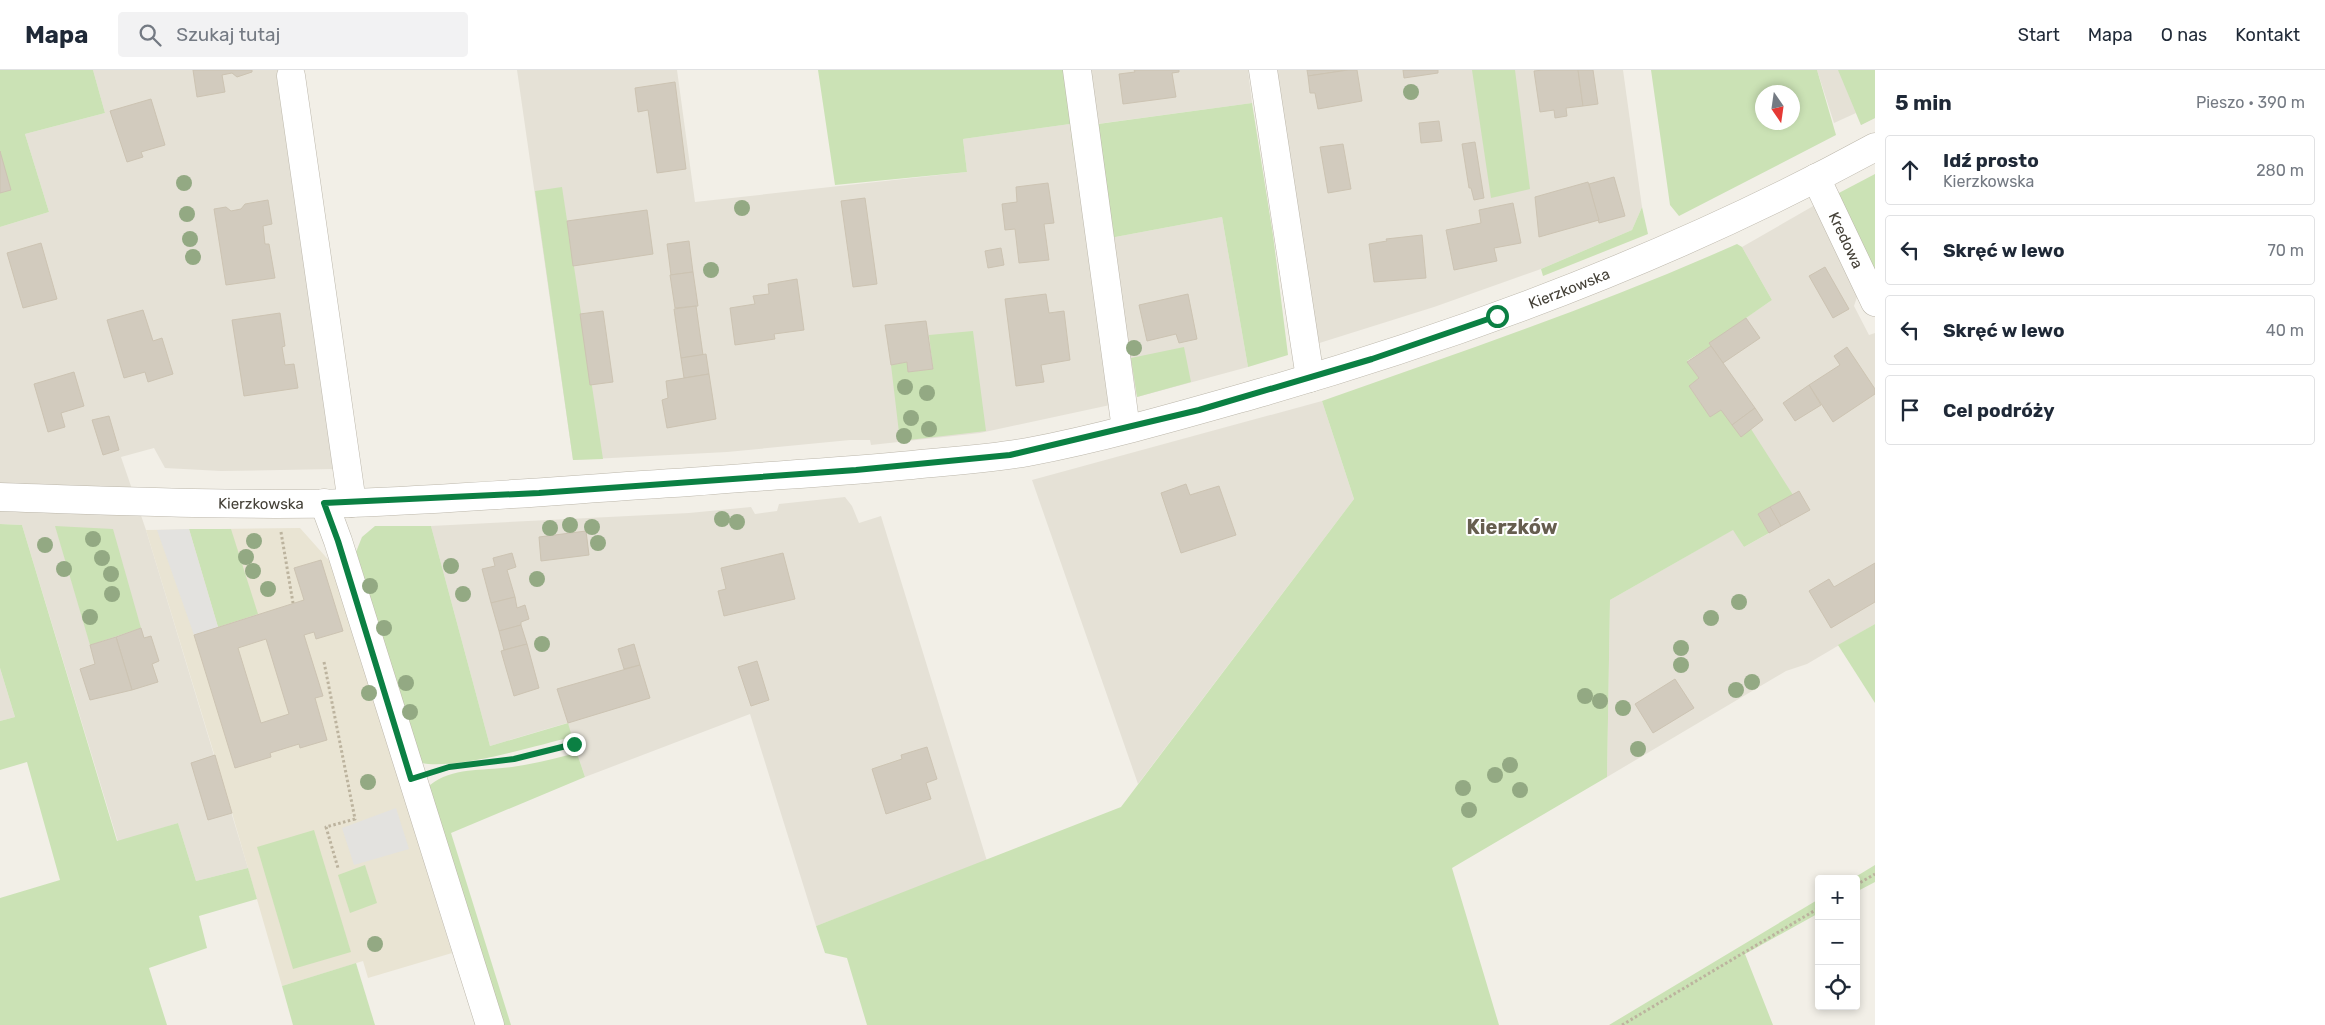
<!DOCTYPE html>
<html lang="pl">
<head>
<meta charset="utf-8">
<style>
  body { margin:0; font-family:Rubik,sans-serif; background:#f2f2f3; color:#1f2937 }
  .controls { position:absolute; right:15px; bottom:15px; display:grid; overflow:hidden; border-radius:5px; box-shadow:0 2px 8px #0003 }
  .controls button { width:45px; height:45px; display:grid; place-items:center; padding:0; border:0; border-bottom:1px solid #e0e1e3; background:#fff; color:#1f2937; font:25px sans-serif }
  .compass { position:absolute; left:1755px; top:15px; width:45px; height:45px; border-radius:50%; background:#fff; box-shadow:0 2px 8px #0003; rotate:167deg }
  .stop { position:absolute; width:15px; height:15px; margin:-11px; border:4px solid #0b8043; border-radius:50%; background:#fff }
  .stop.end { background:#0b8043; border-color:#fff; box-shadow:0 1px 5px #0008 }
  .list { margin:0; padding:0; list-style:none }
  h2 { display:flex; justify-content:space-between; align-items:center; height:65px; margin:0; padding:0 20px; font-size:21px }
  h2 small { font-size:16px; font-weight:400; color:#747a83 }
  .list li { display:grid; grid-template-columns:32px 1fr auto; gap:15px; align-items:center; box-sizing:border-box; height:70px; margin:0 10px 10px; padding:0 10px; border:1px solid #e0e1e3; border-radius:5px }
  .list b { display:block; font-size:19px; white-space:nowrap }
  .list p { margin:0; font-size:16px; white-space:nowrap; color:#747a83 }
  .list em { font-size:16px; font-style:normal; color:#747a83 }
  .icon { flex:none; width:28px; height:28px; fill:none; stroke:currentColor; stroke-width:2; stroke-linecap:round; stroke-linejoin:round }
  .map { position:relative; flex:none; width:1875px; height:955px; overflow:hidden }
  header { display:flex; align-items:center; gap:30px; box-sizing:border-box; height:70px; padding:0 25px; background:#fff; border-bottom:1px solid #e0e1e3 }
  header strong { font-size:24px }
  nav { display:flex; gap:28px; margin-inline-start:auto; font-size:18px }
  .search { width:350px; height:45px; background:#f2f2f3; display:flex; align-items:center; gap:12px; box-sizing:border-box; padding:0 18px; border-radius:5px; color:#747a83; font-size:19px }
  main { display:flex }
  aside { flex:1; background:#fff }
  .map>svg:first-child { display:block }
  .residential { fill:#e5e1d6 }
  .education { fill:#e9e4d3 }
  .green { fill:#cbe2b5; fill-rule:evenodd }
  .parking { fill:#e3e2df }
  .building { fill:#d2cbbe; stroke:#ccc3b2; fill-rule:evenodd }
  .lines { fill:none; stroke-linecap:round; stroke-linejoin:round }
  .minor-casing { stroke:#bcb7ab; stroke-width:29 }
  .path { stroke:#bcb39e; stroke-width:3; stroke-dasharray:2.5 2.5; stroke-linecap:butt }
  .minor { stroke:#fff; stroke-width:28 }
  .tree { fill:#93a983 }
  .route { stroke:#0b8043; stroke-width:6 }
  .labels { text-anchor:middle; stroke-width:4; stroke-linejoin:round; paint-order:stroke }
  .street-label { font-size:15px; fill:#444037; stroke:#fff }
  .district-label { font-size:20px; font-weight:bold; fill:#665e4f; stroke:#fff }
</style>
</head>
<body>
<header>
<strong>Mapa</strong>
<div class="search"><svg class="icon" aria-label="search" viewBox="0 0 24 24"><circle cx="10" cy="10" r="6"/><path d="M15 15l6 6"/></svg>Szukaj tutaj</div>
<nav><a>Start</a><a>Mapa</a><a>O nas</a><a>Kontakt</a></nav>
</header>
<main>
<div class="map">
<svg width="1875" height="955" viewBox="0 0 1875 955">
  <rect width="100%" height="100%" fill="#f2efe7"/>
  <!-- residential -->
  <g class="residential">
    <path d="M93 0H278L334 399 221 401 165 398 154 378 121 387 146 460 248 798 196 811 178 753 118 772 22 455 0 454V157L49 142 25 64 105 43Z"/>
    <path d="M517 0H677L695 132 967 102 963 69 1070 54 1110 335 980 363 871 375 870 370H850L727 382 573 390Z"/>
    <path d="M1090 0H1248L1252 33 1097 54Z"/>
    <path d="M1272 0H1623L1642 137 1632 160 1541 199 1434 237 1313 275Z"/>
    <path d="M1817 0H1875V48L1861 55 1856 43 1834 53Z"/>
    <path d="M1815 135 1858 224 1854 236 1869 265 1875 263V554L1807 594 1786 601 1607 707 1610 530 1734 459 1744 477 1780 457 1689 316 1687 292 1711 276 1709 273 1772 230 1742 177Z"/>
    <path d="M1222 147 1248 297 1137 327 1110 168Z"/>
    <path d="M1322 331 1354 429 1138 714 1032 410Z"/>
    <path d="M845 427 852 436 859 453 881 446 987 791 816 856 750 644 585 707 567 653 490 676 431 456 689 443 751 437 755 444 777 441 779 434Z"/>
    <path d="M0 598 15 647 0 651Z"/>
  </g>
  <!-- education -->
  <path class="education" d="M300 458 333 495 452 883 368 908 363 891 282 916 232 743 146 460Z"/>
  <!-- green -->
  <g class="green">
    <path d="M0 0H93L105 43 25 64 49 142 0 157Z"/>
    <path d="M818 0H1090L1098 54 1252 33 1273 165 1288 285 1248 297 1222 147 1110 168 1098 75 1073 80 1070 54 963 69 967 102 835 115Z"/>
    <path d="M1472 0H1515L1530 119 1491 128Z"/>
    <path d="M1651 0H1817L1836 65 1679 146 1670 135ZM1762 22H1792V52H1762Z"/>
    <path d="M1838 0H1875V48L1861 55Z"/>
    <path d="M1875 104V206L1837 124Z"/>
    <path d="M562 117 603 389 573 390 535 121Z"/>
    <path d="M1642 137 1648 164 1543 206 1541 199 1632 160Z"/>
    <path d="M1737 174 1742 177 1772 230 1710 273 1711 276 1687 291 1699 308 1689 316 1710 347 1721 340 1751 359 1793 425 1758 444 1769 463 1744 477 1733 460 1610 530 1607 707 1452 798 1499 955H867L847 888 825 883 816 856 1121 737 1354 429 1322 331C1462 282 1602 234 1737 174Z"/>
    <path d="M973 261 986 361 900 371 891 295 907 292 909 302 933 299 929 265Z"/>
    <path d="M1184 277 1191 312 1137 327 1131 288Z"/>
    <path d="M0 454 22 455 117 771 178 753 196 811 248 798 257 829 199 846 207 878 149 898 167 955H0V828L60 810 27 692 0 700V651L15 647 0 598Z"/>
    <path d="M55 456 113 459 141 558 90 575Z"/>
    <path d="M375 456H431L490 676 568 653 572 667C534 676 457 700 421 693L354 487 362 467Z"/>
    <path d="M189 459H231L258 544 218 557Z"/>
    <path d="M1875 554V633L1838 575Z"/>
    <path d="M577 683 585 707 451 763 511 955H501L429 722 430 715C453 697 483 701 512 697 534 694 556 688 577 683Z"/>
    <path d="M314 760 351 882 293 899 257 777Z"/>
    <path d="M365 795 377 833 350 843 338 805Z"/>
    <path d="M1875 795V812L1856 822V809H1852Z"/>
    <path d="M1819 829V843L1745 884 1773 955H1609Z"/>
    <path d="M356 893 375 955H293L282 916Z"/>
  </g>
  <!-- parking -->
  <g class="parking">
    <path d="M189 459 218 557 194 565 157 460Z"/>
    <path d="M396 738 409 779 354 795 342 758Z"/>
  </g>
  <!-- building -->
  <g class="building">
    <path d="M193 0H252V2L237 7 232 3 222 5 225 22 197 27Z"/>
    <path d="M1134 0H1179V2L1172 3 1176 27 1123 34 1119 4 1135 2Z"/>
    <path d="M1307 0H1348L1308 6Z"/>
    <path d="M1348 0H1357L1362 31 1318 39 1315 23H1310L1308 6Z"/>
    <path d="M1403 0H1438V3L1404 8Z"/>
    <path d="M1543 0H1578L1583 36 1566 38 1567 46 1555 48 1554 40 1540 42 1534 1Z"/>
    <path d="M1578 0H1593L1598 34 1583 36Z"/>
    <path d="M675 12 686 99 657 103 648 40 638 42 635 18Z"/>
    <path d="M151 29 165 75 141 82 143 87 127 92 110 41Z"/>
    <path d="M1439 51 1442 71 1421 73 1419 53Z"/>
    <path d="M1475 72 1484 128 1474 130 1471 118H1469L1462 74Z"/>
    <path d="M1343 74 1351 119 1328 123 1320 77Z"/>
    <path d="M0 81 11 120 0 123Z"/>
    <path d="M1614 107 1625 146 1599 153 1589 114Z"/>
    <path d="M1588 112 1599 150 1539 167 1535 127Z"/>
    <path d="M1048 113 1054 153 1044 154 1049 190 1019 193 1015 159 1005 160 1002 134 1017 132 1016 117Z"/>
    <path d="M865 128 877 214 853 217 841 131Z"/>
    <path d="M268 130 272 154 263 156 265 174H269L275 208 226 215 214 139 226 137 231 141 241 139 245 134Z"/>
    <path d="M1513 133 1521 173 1494 178 1497 191 1454 200 1446 160 1481 153 1479 140Z"/>
    <path d="M647 140 653 184 573 196 567 151Z"/>
    <path d="M1422 165 1426 208 1374 212 1369 174 1387 171 1386 169Z"/>
    <path d="M689 171 693 202 671 205 667 174Z"/>
    <path d="M41 173 57 229 23 238 7 183Z"/>
    <path d="M1001 178 1004 195 988 198 985 181Z"/>
    <path d="M1825 197 1849 239 1833 248 1809 206Z"/>
    <path d="M693 202 698 236 675 238 670 205Z"/>
    <path d="M797 209 804 260 774 264 775 269 735 275 730 238 755 234 753 226 769 224 768 214Z"/>
    <path d="M1046 224 1049 243 1064 241 1070 290 1041 295 1044 312 1016 316 1005 229Z"/>
    <path d="M1188 224 1197 269 1179 273 1176 264 1147 271 1139 235Z"/>
    <path d="M696 236 703 285 681 288 674 239Z"/>
    <path d="M143 240 153 271 162 268 173 304 148 312 145 302 124 308 107 250Z"/>
    <path d="M603 241 613 312 590 315 580 244Z"/>
    <path d="M280 243 285 276 282 277 285 295 294 294 298 318 244 326 232 250Z"/>
    <path d="M1746 248 1760 268 1723 293 1709 273Z"/>
    <path d="M926 251 933 299 908 302 907 292 891 295 885 255Z"/>
    <path d="M1711 276 1755 338 1732 355 1721 340 1710 347 1689 316 1699 308 1687 292Z"/>
    <path d="M1847 277 1875 319V324L1833 352 1809 315 1840 295 1834 286Z"/>
    <path d="M706 284 709 304 684 308 681 288Z"/>
    <path d="M74 302 84 336 61 343 65 357 48 362 34 314Z"/>
    <path d="M709 304 716 349 667 358 662 330 668 328 666 311Z"/>
    <path d="M1809 315 1821 335 1795 351 1783 333Z"/>
    <path d="M1755 338 1763 350 1741 367 1732 355Z"/>
    <path d="M109 346 119 380 103 385 92 350Z"/>
    <path d="M1186 414 1190 425 1219 416 1236 465 1181 483 1161 423Z"/>
    <path d="M1799 421 1810 440 1781 456 1770 437Z"/>
    <path d="M1770 437 1781 456 1769 463 1758 444Z"/>
    <path d="M586 461 589 485 541 491 539 467Z"/>
    <path d="M512 483 516 497 507 500 515 527 491 533 482 499 495 496 493 488Z"/>
    <path d="M783 483 795 529 724 546 718 521 726 519 721 498Z"/>
    <path d="M321 490 343 561 316 569 314 562 304 565 323 626 315 628 327 670 300 678 299 674 270 683 271 687 235 698 194 565 304 530 294 498ZM266 569 289 644 261 653 238 578Z"/>
    <path d="M1875 493V532L1831 558 1809 521 1829 509 1834 517Z"/>
    <path d="M515 527 517 538 525 535 529 549 521 552V555L499 561 491 533Z"/>
    <path d="M521 555 527 574 504 580 499 561Z"/>
    <path d="M141 558 144 568 151 566 159 591 152 594 158 612 132 620 116 567Z"/>
    <path d="M116 567 132 620 90 630 80 599 95 594 90 575Z"/>
    <path d="M527 574 539 618 514 626 501 581Z"/>
    <path d="M634 574 640 595 624 599 618 579Z"/>
    <path d="M757 591 769 630 751 636 738 597Z"/>
    <path d="M640 595 650 628 568 653 557 619Z"/>
    <path d="M1675 609 1694 638 1653 663 1635 634Z"/>
    <path d="M927 677 937 709 926 713 931 729 886 744 872 699 902 689 901 685Z"/>
    <path d="M215 685 232 743 208 750 191 693Z"/>
  </g>
  <g class="lines">
    <!-- minor casing -->
    <g class="minor-casing">
      <g id="minor">
        <path d="M1077 0 1126 359"/>
        <path d="M1263 0 1310 308"/>
        <path d="M291 6 352 433"/>
        <path id="s1" d="M1816 108 1875 232"/>
        <path id="s2" d="M0 427C116 431 233 436 350 433 463 429 576 419 689 412 763 406 838 402 912 395 950 391 989 389 1028 382 1107 367 1185 344 1263 322 1475 261 1681 183 1875 77"/>
        <path d="M324 433 338 471 490 955"/>
      </g>
    </g>
    <!-- path -->
    <g class="path">
      <path d="M281 462 293 533"/>
      <path d="M324 592 355 749 326 757 338 798"/>
      <path d="M438 701 449 697 514 689 574 674"/>
      <path d="M1856 815 1875 804"/>
      <path d="M1622 955 1819 838"/>
    </g>
    <!-- minor -->
    <use href="#minor" class="minor"/>
  </g>
  <!-- trees -->
  <g class="tree">
    <circle cx="1411" cy="22" r="8"/>
    <circle cx="184" cy="113" r="8"/>
    <circle cx="742" cy="138" r="8"/>
    <circle cx="187" cy="144" r="8"/>
    <circle cx="190" cy="169" r="8"/>
    <circle cx="193" cy="187" r="8"/>
    <circle cx="711" cy="200" r="8"/>
    <circle cx="1134" cy="278" r="8"/>
    <circle cx="905" cy="317" r="8"/>
    <circle cx="927" cy="323" r="8"/>
    <circle cx="911" cy="348" r="8"/>
    <circle cx="929" cy="359" r="8"/>
    <circle cx="904" cy="366" r="8"/>
    <circle cx="722" cy="449" r="8"/>
    <circle cx="737" cy="452" r="8"/>
    <circle cx="570" cy="455" r="8"/>
    <circle cx="592" cy="457" r="8"/>
    <circle cx="550" cy="458" r="8"/>
    <circle cx="93" cy="469" r="8"/>
    <circle cx="254" cy="471" r="8"/>
    <circle cx="598" cy="473" r="8"/>
    <circle cx="45" cy="475" r="8"/>
    <circle cx="246" cy="487" r="8"/>
    <circle cx="102" cy="488" r="8"/>
    <circle cx="451" cy="496" r="8"/>
    <circle cx="64" cy="499" r="8"/>
    <circle cx="253" cy="501" r="8"/>
    <circle cx="111" cy="504" r="8"/>
    <circle cx="537" cy="509" r="8"/>
    <circle cx="370" cy="516" r="8"/>
    <circle cx="268" cy="519" r="8"/>
    <circle cx="112" cy="524" r="8"/>
    <circle cx="463" cy="524" r="8"/>
    <circle cx="1739" cy="532" r="8"/>
    <circle cx="90" cy="547" r="8"/>
    <circle cx="1711" cy="548" r="8"/>
    <circle cx="384" cy="558" r="8"/>
    <circle cx="542" cy="574" r="8"/>
    <circle cx="1681" cy="578" r="8"/>
    <circle cx="1681" cy="595" r="8"/>
    <circle cx="1752" cy="612" r="8"/>
    <circle cx="406" cy="613" r="8"/>
    <circle cx="1736" cy="620" r="8"/>
    <circle cx="369" cy="623" r="8"/>
    <circle cx="1585" cy="626" r="8"/>
    <circle cx="1600" cy="631" r="8"/>
    <circle cx="1623" cy="638" r="8"/>
    <circle cx="410" cy="642" r="8"/>
    <circle cx="1638" cy="679" r="8"/>
    <circle cx="1510" cy="695" r="8"/>
    <circle cx="1495" cy="705" r="8"/>
    <circle cx="368" cy="712" r="8"/>
    <circle cx="1463" cy="718" r="8"/>
    <circle cx="1520" cy="720" r="8"/>
    <circle cx="1469" cy="740" r="8"/>
    <circle cx="375" cy="874" r="8"/>
  </g>
  <g class="lines">
    <!-- route -->
    <path class="route" d="M574 674 514 689 449 697 411 709 338 471 324 433 539 423 856 400 1010 385 1199 340 1372 289 1497 246"/>
  </g>
  <g class="labels">
    <!-- street labels -->
    <g class="street-label">
      <text dy="5" stroke="none"><textPath href="#s1" startOffset="69">Kredowa</textPath></text>
      <text dy="5" stroke="none"><textPath href="#s2" startOffset="1596">Kierzkowska</textPath></text>
      <text dy="5" stroke="none"><textPath href="#s2" startOffset="261">Kierzkowska</textPath></text>
    </g>
    <!-- district labels -->
    <g class="district-label">
      <text x="1512" y="464">Kierzków</text>
    </g>
  </g>
</svg>
<div class="controls">
<button>+</button>
<button>−</button>
<button><svg class="icon" aria-label="locate" viewBox="0 0 24 24"><circle cx="12" cy="12" r="6"/><path d="M12 2v4M12 18v4M2 12h4M18 12h4"/></svg></button>
</div>
<svg class="compass" viewBox="-18 -18 36 36"><path d="M0-13l5 13h-10z" fill="#e53935"/><path d="M0 13l5-13h-10z" fill="#747a83"/></svg>
<div class="stop" style="left:1497px;top:246px"></div>
<div class="stop end" style="left:574px;top:674px"></div>
</div>
<aside>
<h2>5 min<small>Pieszo · 390 m</small></h2>
<ul class="list">
<li><svg class="icon" aria-label="ahead" viewBox="0 0 24 24"><path d="M12 20V5M6 11l6-6 6 6"/></svg><div><b>Idź prosto</b><p>Kierzkowska</p></div><em>280 m</em></li>
<li><svg class="icon" aria-label="left" viewBox="0 0 24 24"><path d="M17 20v-9H6M10 6l-5 5 5 5"/></svg><div><b>Skręć w lewo</b></div><em>70 m</em></li>
<li><svg class="icon" aria-label="left" viewBox="0 0 24 24"><path d="M17 20v-9H6M10 6l-5 5 5 5"/></svg><div><b>Skręć w lewo</b></div><em>40 m</em></li>
<li><svg class="icon" aria-label="arrive" viewBox="0 0 24 24"><path d="M6 21V4h12l-3 4 3 4H6"/></svg><div><b>Cel podróży</b></div></li>
</ul>
</aside>
</main>
</body>
</html>
